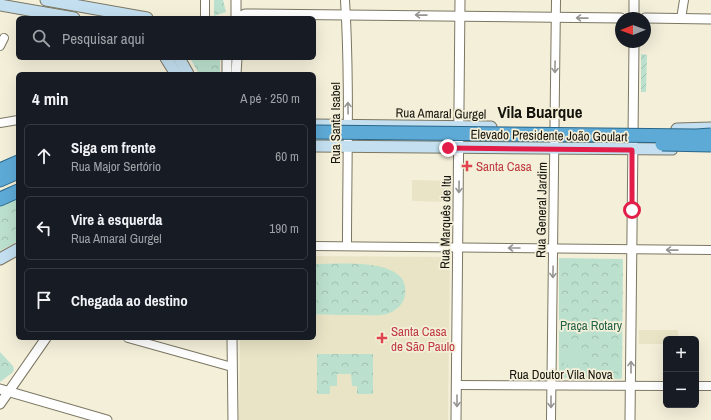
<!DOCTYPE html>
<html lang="pt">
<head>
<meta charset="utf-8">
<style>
  body { margin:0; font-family:"Archivo Narrow",sans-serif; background:#242831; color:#f1f3f6 }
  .controls { position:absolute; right:12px; bottom:12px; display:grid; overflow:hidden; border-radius:6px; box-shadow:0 4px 16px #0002 }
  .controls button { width:36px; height:36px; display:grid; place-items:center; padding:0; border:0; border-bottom:1px solid #363941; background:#171b24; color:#f1f3f6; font:20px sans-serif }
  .compass { position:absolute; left:615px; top:12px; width:36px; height:36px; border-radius:50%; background:#171b24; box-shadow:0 4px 16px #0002; rotate:269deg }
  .stop { position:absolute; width:12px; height:12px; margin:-9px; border:3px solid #e11d48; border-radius:50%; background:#fff }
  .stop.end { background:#e11d48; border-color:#fff; box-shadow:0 1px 4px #0008 }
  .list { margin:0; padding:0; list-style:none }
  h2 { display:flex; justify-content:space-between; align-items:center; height:52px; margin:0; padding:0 16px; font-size:17px }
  h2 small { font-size:13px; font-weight:400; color:#9ea1a6 }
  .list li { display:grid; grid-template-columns:26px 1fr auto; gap:12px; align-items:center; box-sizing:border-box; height:64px; margin:0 8px 8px; padding:0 8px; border:1px solid #363941; border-radius:6px }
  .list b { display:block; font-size:15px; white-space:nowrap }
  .list p { margin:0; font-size:13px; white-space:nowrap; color:#9ea1a6 }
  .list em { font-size:13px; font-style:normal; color:#9ea1a6 }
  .icon { flex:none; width:22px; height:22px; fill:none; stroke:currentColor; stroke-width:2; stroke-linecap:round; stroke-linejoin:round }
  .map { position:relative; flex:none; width:711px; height:420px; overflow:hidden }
  .search { position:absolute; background:#171b24; box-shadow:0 4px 16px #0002; left:16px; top:16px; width:300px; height:44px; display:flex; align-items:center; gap:10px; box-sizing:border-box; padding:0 14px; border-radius:6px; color:#9ea1a6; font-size:15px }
  .panel { position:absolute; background:#171b24; box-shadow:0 4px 16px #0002; left:16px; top:72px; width:300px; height:268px; border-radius:6px }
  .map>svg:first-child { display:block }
  .built { fill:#e9e4c6 }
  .forest { fill:url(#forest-crowns) }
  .garden { fill:url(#garden-furrows) }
  .pitch { fill:#bbe1ce }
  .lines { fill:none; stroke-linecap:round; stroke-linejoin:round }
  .minor-casing { stroke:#7b7763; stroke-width:10 }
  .tertiary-casing { stroke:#7b7763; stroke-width:11 }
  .secondary-casing { stroke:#7b7763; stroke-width:13 }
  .trunk-casing { stroke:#2a6789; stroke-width:15 }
  .minor { stroke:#fff; stroke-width:8 }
  .tertiary { stroke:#fff; stroke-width:9 }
  .secondary { stroke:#c3dff0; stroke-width:11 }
  .trunk { stroke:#5eaad7; stroke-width:13 }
  .trunk-bridge-casing { stroke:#2a6789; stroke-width:15; stroke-linecap:butt }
  .trunk-bridge { stroke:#5eaad7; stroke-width:13 }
  .oneway { stroke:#969592 }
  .route { stroke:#e11d48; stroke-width:5 }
  .health-dot { fill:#e0444e; stroke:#f4efd9; stroke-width:1.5 }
  .labels { text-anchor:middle; stroke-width:3.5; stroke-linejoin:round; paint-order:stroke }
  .street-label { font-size:13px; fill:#15140c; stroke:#f4efd9 }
  .health-label { font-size:13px; fill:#be3a42; stroke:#f4efd9; text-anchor:start }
  .park-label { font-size:13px; fill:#236349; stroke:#f4efd9 }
  .district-label { font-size:17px; font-weight:bold; fill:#15140c; stroke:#f4efd9 }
</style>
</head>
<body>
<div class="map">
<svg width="711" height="420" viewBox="0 0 711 420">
  <defs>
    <pattern id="forest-crowns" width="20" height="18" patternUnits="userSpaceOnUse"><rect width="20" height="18" fill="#bbe1ce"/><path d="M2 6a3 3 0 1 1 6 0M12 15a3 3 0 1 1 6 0" fill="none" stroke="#a0c0b0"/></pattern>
    <pattern id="garden-furrows" width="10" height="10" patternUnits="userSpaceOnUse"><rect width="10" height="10" fill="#bbe1ce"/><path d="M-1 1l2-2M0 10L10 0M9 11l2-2" fill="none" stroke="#a0c0b0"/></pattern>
  </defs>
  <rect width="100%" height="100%" fill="#f4efd9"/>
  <!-- built -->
  <g class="built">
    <path d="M412 180 451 181V202L412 201Z"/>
    <path d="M314 256 450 257 448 420H239L240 338H314Z"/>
    <path d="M639 330H678V339H666V344H639Z"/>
  </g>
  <!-- forest -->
  <g class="forest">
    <path d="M214 0H223L226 12 214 16Z"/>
    <path d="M190 58H220V74H199Z"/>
    <path d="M18 198V241L0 251V206Z"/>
    <path d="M559 258 622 259 623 260 622 377 621 379 559 378Z"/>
    <path d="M318 264C340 264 412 257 405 295 403 305 397 310 387 314 380 316 371 315 363 315 347 315 330 315 314 314V265Z"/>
    <path d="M0 352 13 366 14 370 12 373 0 382Z"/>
    <path d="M317 354H373V394H357V386H352L351 374H337V386H330V394H317Z"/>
  </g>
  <!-- garden -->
  <path class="garden" d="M641 54 647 55 646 92H641Z"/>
  <!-- pitch -->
  <path class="pitch" d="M564 352H584L583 366 564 365Z"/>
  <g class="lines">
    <!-- minor casing -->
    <g class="minor-casing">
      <g id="minor">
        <path d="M345 0C350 82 347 164 347 246"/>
        <path d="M205 18V0"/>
        <path d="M681 19 684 0"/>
        <path d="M0 46 4 38"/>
        <path d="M0 123 18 120"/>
        <path d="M314 246 711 250"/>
        <path d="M128 338 232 367"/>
        <path d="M457 385 666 386"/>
        <path d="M696 386H711"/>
        <path d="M551 420 556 0"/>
      </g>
    </g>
    <!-- tertiary casing -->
    <g class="tertiary-casing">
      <g id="tertiary">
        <path d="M236 0V18"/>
        <path d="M237 18 245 14 621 18"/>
        <path d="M634 18V0"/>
        <path d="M645 18 711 19"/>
        <path d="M227 58V74"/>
        <path d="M236 74 237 58"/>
        <path d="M232 338 233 420"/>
        <path d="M0 389 107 420"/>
        <path d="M0 404 46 338"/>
        <path d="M456 420 460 0"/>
        <path d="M630 420 634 42"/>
      </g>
    </g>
    <!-- secondary casing -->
    <g class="secondary-casing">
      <g id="secondary">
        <path d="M46 0 147 18"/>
        <path d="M0 5 74 18"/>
        <path d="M166 58 176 74"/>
        <path d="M179 58 188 74"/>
        <path d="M314 125 491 127"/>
        <path d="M677 129 711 128"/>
        <path d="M314 146 672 149"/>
        <path d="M0 259 18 249"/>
      </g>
    </g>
    <!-- trunk casing -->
    <g class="trunk-casing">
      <g id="trunk">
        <path d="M0 170 18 162"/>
        <path d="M0 180 18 172"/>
        <path d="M0 199 18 191"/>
      </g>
    </g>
    <!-- minor -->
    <use href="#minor" class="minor"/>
    <!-- tertiary -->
    <use href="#tertiary" class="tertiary"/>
    <!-- secondary -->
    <use href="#secondary" class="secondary"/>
    <!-- trunk -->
    <use href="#trunk" class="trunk"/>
    <!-- trunk-bridge casing -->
    <g class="trunk-bridge-casing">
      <g id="trunk-bridge">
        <path d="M314 132 696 136 711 135"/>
        <path d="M662 144 711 145"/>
      </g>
    </g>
    <!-- trunk-bridge -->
    <use href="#trunk-bridge" class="trunk-bridge"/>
  </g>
  <!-- one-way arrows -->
  <defs><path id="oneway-shaft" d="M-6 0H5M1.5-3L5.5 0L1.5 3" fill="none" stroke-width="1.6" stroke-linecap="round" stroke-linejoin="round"/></defs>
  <g class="oneway">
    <use href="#oneway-shaft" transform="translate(421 15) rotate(-179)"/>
    <use href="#oneway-shaft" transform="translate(582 18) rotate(-179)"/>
    <use href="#oneway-shaft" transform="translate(555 67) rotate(91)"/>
    <use href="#oneway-shaft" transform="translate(348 108) rotate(-91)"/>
    <use href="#oneway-shaft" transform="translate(459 187) rotate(91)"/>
    <use href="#oneway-shaft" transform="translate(514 248) rotate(-180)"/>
    <use href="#oneway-shaft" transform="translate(672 250) rotate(-179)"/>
    <use href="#oneway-shaft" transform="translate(553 272) rotate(91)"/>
    <use href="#oneway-shaft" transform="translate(631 367) rotate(-90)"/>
    <use href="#oneway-shaft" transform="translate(457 401) rotate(90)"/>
    <use href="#oneway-shaft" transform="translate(551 402) rotate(90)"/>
  </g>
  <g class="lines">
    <!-- route -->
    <path class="route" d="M448 148 632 150V210"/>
  </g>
  <!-- markers -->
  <g class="health-dot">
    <path d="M465 160h4v4h4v4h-4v4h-4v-4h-4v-4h4z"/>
    <path d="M380 332h4v4h4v4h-4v4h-4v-4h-4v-4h4z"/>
  </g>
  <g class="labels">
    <!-- street labels -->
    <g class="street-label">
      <text transform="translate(441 113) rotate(1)" y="5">Rua Amaral Gurgel</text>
      <text transform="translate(335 123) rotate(-90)" y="5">Rua Santa Isabel</text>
      <text transform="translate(549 135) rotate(1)" y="5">Elevado Presidente João Goulart</text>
      <text transform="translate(541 210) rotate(-89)" y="5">Rua General Jardim</text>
      <text transform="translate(445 222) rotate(-89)" y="5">Rua Marquês de Itu</text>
      <text x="561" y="379">Rua Doutor Vila Nova</text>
    </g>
    <!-- health labels -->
    <g class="health-label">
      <text x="476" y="171">Santa Casa</text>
      <text x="391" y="336">Santa Casa<tspan x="391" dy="15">de São Paulo</tspan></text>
    </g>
    <!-- park labels -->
    <g class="park-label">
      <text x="591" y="330">Praça Rotary</text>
    </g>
    <!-- district labels -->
    <g class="district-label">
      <text x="540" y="118">Vila Buarque</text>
    </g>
  </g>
</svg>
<div class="controls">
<button>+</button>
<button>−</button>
</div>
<svg class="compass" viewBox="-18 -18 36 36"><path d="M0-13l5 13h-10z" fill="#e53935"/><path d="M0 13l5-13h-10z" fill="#9ea1a6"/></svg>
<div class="stop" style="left:632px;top:210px"></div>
<div class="stop end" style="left:448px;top:148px"></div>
<div class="search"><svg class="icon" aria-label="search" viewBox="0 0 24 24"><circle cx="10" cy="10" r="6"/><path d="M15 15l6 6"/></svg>Pesquisar aqui</div>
<section class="panel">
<h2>4 min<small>A pé · 250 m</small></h2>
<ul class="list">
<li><svg class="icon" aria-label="ahead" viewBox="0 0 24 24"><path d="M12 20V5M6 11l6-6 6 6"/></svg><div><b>Siga em frente</b><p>Rua Major Sertório</p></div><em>60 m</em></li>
<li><svg class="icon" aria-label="left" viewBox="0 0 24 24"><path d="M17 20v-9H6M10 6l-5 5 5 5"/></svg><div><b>Vire à esquerda</b><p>Rua Amaral Gurgel</p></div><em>190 m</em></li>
<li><svg class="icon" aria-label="arrive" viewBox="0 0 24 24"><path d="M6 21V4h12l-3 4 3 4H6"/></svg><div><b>Chegada ao destino</b></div></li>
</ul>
</section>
</div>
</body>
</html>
